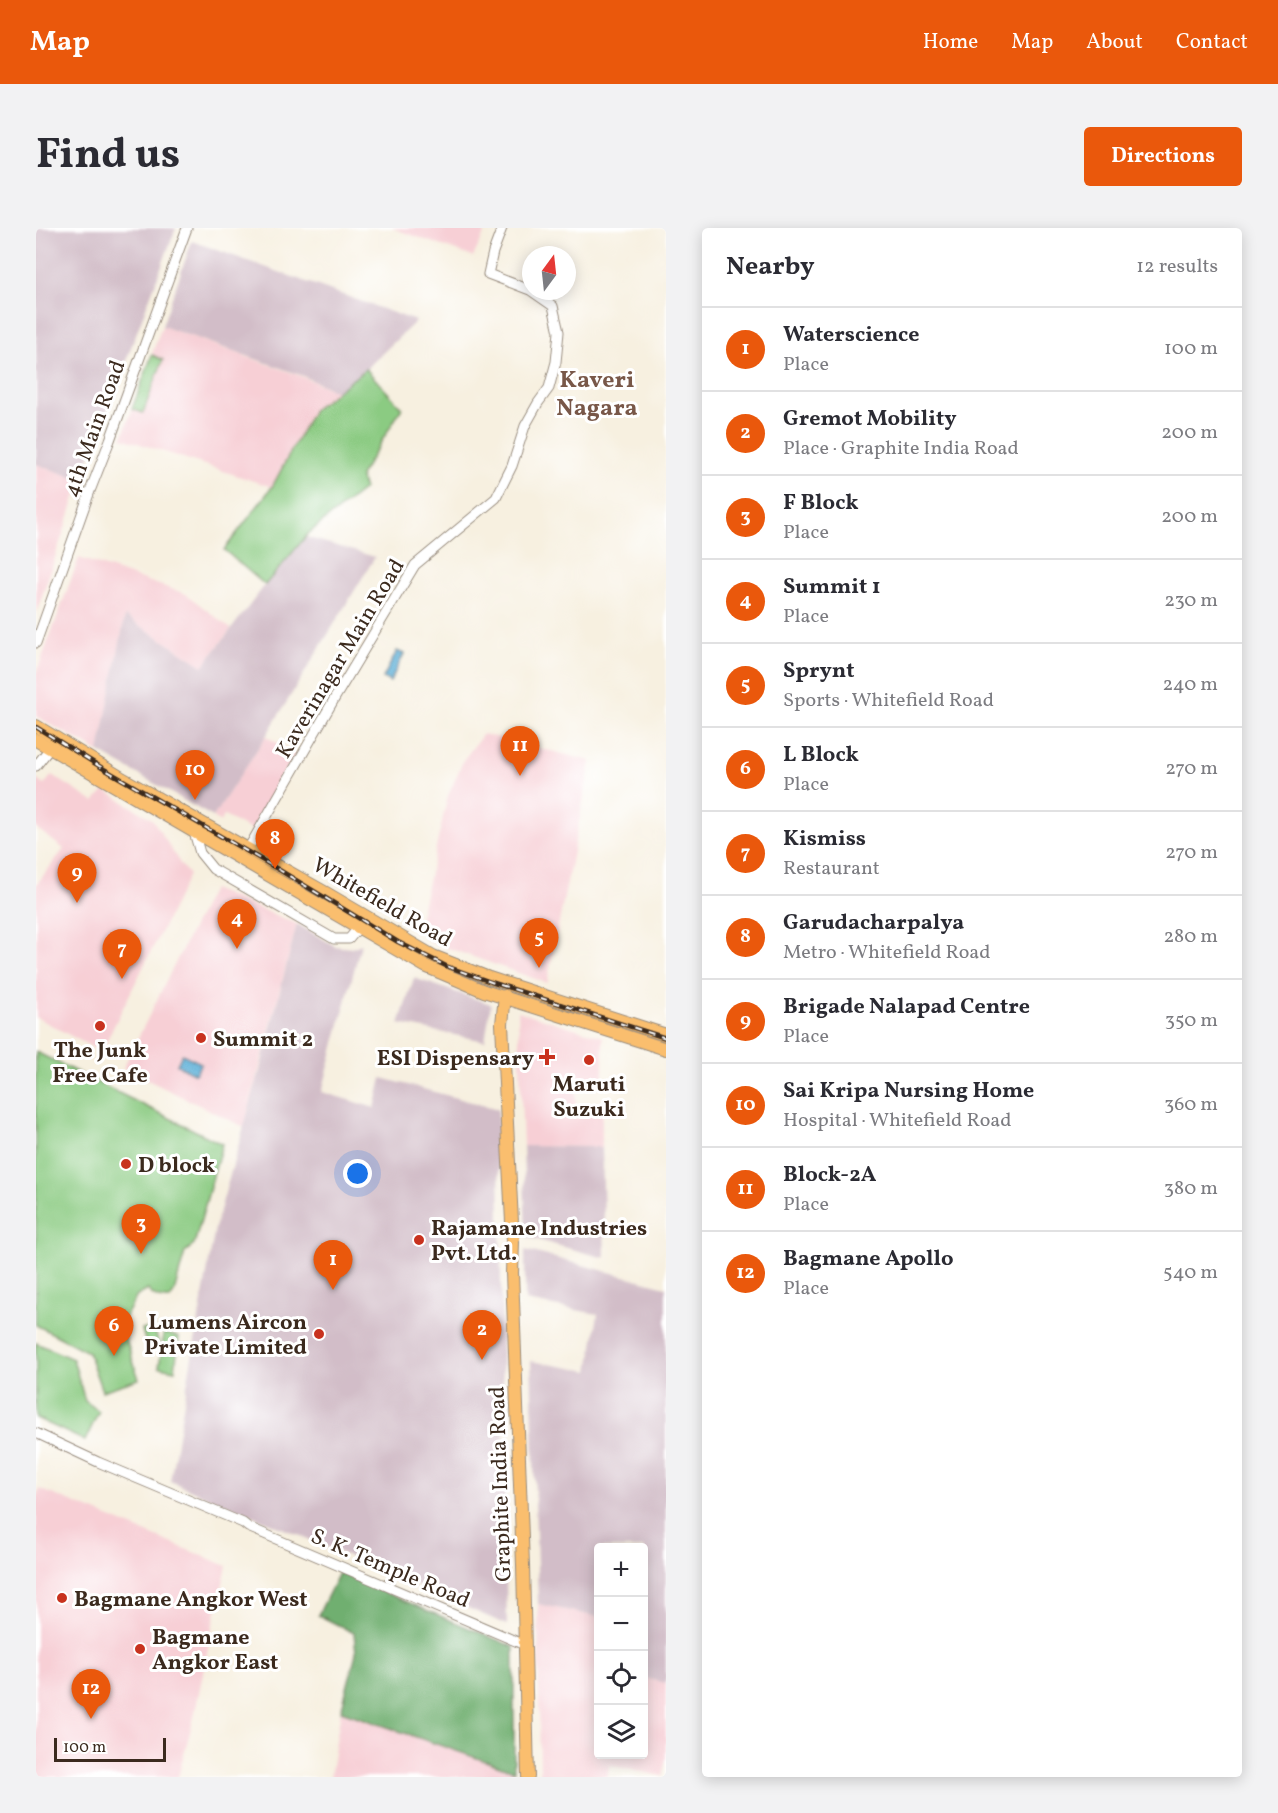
<!DOCTYPE html>
<html lang="en">
<head>
<meta charset="utf-8">
<style>
  body { margin:0; font-family:Vollkorn,serif; background:#f2f2f3; color:#2b2b33 }
  .controls { position:absolute; right:18px; bottom:18px; display:grid; overflow:hidden; border-radius:6px; box-shadow:0 3px 15px #0003 }
  .controls button { width:54px; height:54px; display:grid; place-items:center; padding:0; border:0; border-bottom:2px solid #e1e1e2; background:#fff; color:#2b2b33; font:30px sans-serif }
  .compass { position:absolute; left:486px; top:18px; width:54px; height:54px; border-radius:50%; background:#fff; box-shadow:0 3px 15px #0003; rotate:15deg }
  .scale { position:absolute; left:18px; bottom:15px; width:112px; box-sizing:border-box; padding-left:6px; border:3px solid #3b2a1e; border-top:0; font-size:16px; line-height:21px; white-space:nowrap; color:#3b2a1e; -webkit-text-stroke:4px #fff; paint-order:stroke }
  .you { position:absolute; left:322px; top:946px; width:21px; height:21px; margin:-15px; border:4px solid #fff; border-radius:50%; background:#1a73e8; box-shadow:0 0 0 9px #1a73e833 }
  .badge { display:grid; place-items:center; width:39px; height:39px; border-radius:50%; background:#ea580c; color:#fff; font-size:20px; font-weight:700 }
  .pin { position:absolute; translate:-50% -50px; filter:drop-shadow(0 2px 3px #0008) }
  .pin::after { content:''; position:absolute; top:32px; width:21px; height:18px; background:inherit; clip-path:polygon(0 0,100% 0,50% 100%) }
  .list { margin:0; padding:0; list-style:none }
  h2 { display:flex; justify-content:space-between; align-items:center; height:78px; margin:0; padding:0 24px; font-size:26px }
  h2 small { font-size:20px; font-weight:400; color:#7c7c81 }
  .list li { display:grid; grid-template-columns:39px 1fr auto; gap:18px; align-items:center; box-sizing:border-box; height:84px; padding:0 24px; border-top:2px solid #e1e1e2 }
  .list b { display:block; font-size:22px; white-space:nowrap }
  .list p { margin:0; font-size:20px; white-space:nowrap; color:#7c7c81 }
  .list em { font-size:20px; font-style:normal; color:#7c7c81 }
  .icon { flex:none; width:33px; height:33px; fill:none; stroke:currentColor; stroke-width:2; stroke-linecap:round; stroke-linejoin:round }
  .map { position:relative; flex:none; width:630px; height:1549px; overflow:hidden; border-radius:6px }
  header { display:flex; align-items:center; gap:36px; box-sizing:border-box; height:84px; padding:0 30px; background:#ea580c; color:#fff }
  header strong { font-size:28px }
  nav { display:flex; gap:33px; margin-inline-start:auto; font-size:21px }
  .intro { display:flex; align-items:center; justify-content:space-between; box-sizing:border-box; height:144px; padding:0 36px }
  h1 { margin:0; font-size:42px }
  .button { padding:15px 27px; border-radius:6px; background:#ea580c; color:#fff; font-size:21px; font-weight:700 }
  main { display:flex; gap:36px; padding:0 36px }
  aside { flex:1; background:#fff; border-radius:6px; box-shadow:0 3px 15px #0003 }
  .map>svg:first-child { display:block }
  .built { fill:#f7cfd5 }
  .industrial { fill:#d2bdc8 }
  .green { fill:#8bcb82; stroke:#637a50; stroke-width:1.5 }
  .forest { fill:#70af70; stroke:#566c47; stroke-width:1.5 }
  .water { fill:#5cafd7; stroke:#4c6c7a; stroke-width:1.5 }
  .lines { fill:none; stroke-linecap:round; stroke-linejoin:round }
  .minor-casing { stroke:#998d7f; stroke-width:11 }
  .major-casing { stroke:#998d7f; stroke-width:14 }
  .minor { stroke:#fff; stroke-width:9 }
  .major { stroke:#fabe6e; stroke-width:12 }
  .rail-casing { stroke:#3b2a1e; stroke-width:4.5 }
  .rail { stroke:#fff; stroke-width:2; stroke-dasharray:7; stroke-linecap:butt }
  .poi-dot { fill:#c8321e; stroke:#fff; stroke-width:2 }
  .labels { text-anchor:middle; stroke-width:6; stroke-linejoin:round; paint-order:stroke }
  .street-label { font-size:22px; fill:#3b2a1e; stroke:#fff }
  .poi-label { font-size:22px; font-weight:bold; fill:#3b2a1e; stroke:#fff; text-anchor:start }
  .neighbourhood-label { font-size:24px; font-weight:bold; fill:#785748; stroke:#fff }
</style>
</head>
<body>
<header>
<strong>Map</strong>
<nav><a>Home</a><a>Map</a><a>About</a><a>Contact</a></nav>
</header>
<div class="intro"><h1>Find us</h1><a class="button">Directions</a></div>
<main>
<div class="map">
<svg width="630" height="1549" viewBox="0 0 630 1549">
  <rect width="100%" height="100%" fill="#fff"/>
  <filter id="ink" filterUnits="userSpaceOnUse"><feTurbulence type="fractalNoise" baseFrequency=".0167" numOctaves="2"/><feDisplacementMap in="SourceGraphic" scale="12" xChannelSelector="R" yChannelSelector="G"/><feConvolveMatrix kernelMatrix="1 2 1 2 8 2 1 2 1" color-interpolation-filters="sRGB"/></filter>
  <filter id="wash" filterUnits="userSpaceOnUse"><feTurbulence type="fractalNoise" baseFrequency=".008" numOctaves="4" result="noise"/><feDisplacementMap in="SourceGraphic" scale="24" xChannelSelector="R" yChannelSelector="G"/><feGaussianBlur stdDeviation="1.35" result="paint"/><feColorMatrix in="noise" values="0 0 0 0 0 0 0 0 0 0 0 0 0 0 0 0 0 1.4 0 .05"/><feComposite in="paint" operator="in"/></filter>
  <g filter="url(#wash)">
    <rect width="100%" height="100%" fill="#f7f0e0"/>
    <!-- built -->
    <g class="built">
      <path d="M356 0H451L437 29Z"/>
      <path d="M126 98 267 149 301 164 277 182 236 259 86 210Z"/>
      <path d="M0 236 45 252 0 386Z"/>
      <path d="M43 330 150 366 195 401 167 438 89 388 63 524 0 488V446Z"/>
      <path d="M447 506 555 533 511 755 395 714 381 701 412 568 428 531Z"/>
      <path d="M230 508 259 526 217 603 188 588 184 594 177 589Z"/>
      <path d="M16 547 58 574 69 562 117 592 145 637 153 647 65 824 0 789V657L28 621 0 600V562L2 558 0 556V551L8 557Z"/>
      <path d="M176 661 261 696 208 899 87 840Z"/>
      <path d="M482 783 567 809V855L539 856 540 882H566V919L487 918Z"/>
      <path d="M4 1261 191 1338 177 1396 158 1489 142 1549H0V1269Z"/>
      <path d="M502 1376 562 1389V1526H608V1450L630 1455V1531L626 1548 574 1537 571 1549H504Z"/>
      <path d="M305 1483 478 1543 479 1549H294Z"/>
    </g>
    <!-- industrial -->
    <g class="industrial">
      <path d="M0 0H140L45 252 0 236Z"/>
      <path d="M156 13 380 93 330 141 301 164 267 148 126 98Z"/>
      <path d="M270 309 339 329 230 508 177 589 63 524 89 388 167 438 229 357Z"/>
      <path d="M261 696 299 718 316 720 325 716 286 864 339 880 346 850 462 881 471 1397 303 1324 134 1253 179 1000 223 845Z"/>
      <path d="M378 750 455 776 449 813 363 796Z"/>
      <path d="M487 918 566 919 569 1030 490 1009Z"/>
      <path d="M489 1022 630 1059V1455L608 1450V1320H562V1389L502 1376 495 1133 553 1143 562 1086 489 1073Z"/>
    </g>
    <!-- green -->
    <g class="green">
      <path d="M116 127 127 132 107 185 96 181Z"/>
      <path d="M330 141 366 180 324 248 328 261 273 305 229 357 188 322 236 259 277 182Z"/>
      <path d="M0 824 186 916 158 1017 149 1024 138 1065 134 1071C125 1072 118 1070 112 1062L101 1068 85 1097 103 1151 66 1163 52 1124 0 1097Z"/>
      <path d="M118 1099 124 1120 112 1123 106 1102Z"/>
      <path d="M128 1105 143 1109 139 1142 123 1139Z"/>
      <path d="M0 1115 37 1131 49 1173 63 1183 49 1213 0 1190Z"/>
    </g>
    <!-- forest -->
    <path class="forest" d="M303 1345 478 1419V1543L305 1483 320 1425 318 1405 282 1387Z"/>
    <!-- water -->
    <g class="water">
      <path d="M361 423 368 426 354 454 347 450Z"/>
      <path d="M146 826 165 835 159 846 141 837Z"/>
    </g>
  </g>
  <g filter="url(#ink)">
    <g class="lines">
      <!-- minor casing -->
      <g class="minor-casing">
        <g id="minor">
          <path d="M0 415 54 263 74 212 151 0"/>
          <path d="M0 538 14 520"/>
          <path d="M158 604 164 625 177 641 298 711H313L323 699"/>
          <path d="M212 621 300 468 379 337 460 270 476 238 489 198 502 175 513 160 520 134 523 104 517 78 494 62 452 46 457 24 466 0"/>
          <path d="M0 1205 62 1234 207 1295 212 1299 489 1417"/>
        </g>
      </g>
      <!-- major casing -->
      <g class="major-casing">
        <g id="major">
          <path d="M0 498 84 549 290 665 397 728 453 750 630 807"/>
          <path d="M0 512 389 738 448 763 630 821"/>
          <path d="M469 768 466 796 477 1014 476 1045 487 1337 492 1549"/>
        </g>
      </g>
      <!-- minor -->
      <use href="#minor" class="minor"/>
      <!-- major -->
      <use href="#major" class="major"/>
      <!-- rail casing -->
      <g class="rail-casing">
        <path id="rail" d="M0 499 68 541 245 643 362 714 410 738 455 754 630 810"/>
      </g>
      <!-- rail -->
      <use href="#rail" class="rail"/>
    </g>
  </g>
  <!-- markers -->
  <g class="poi-dot">
    <circle cx="64" cy="798" r="6"/>
    <circle cx="165" cy="810" r="6"/>
    <path d="M508 820h6v6h6v6h-6v6h-6v-6h-6v-6h6z"/>
    <circle cx="553" cy="832" r="6"/>
    <circle cx="90" cy="936" r="6"/>
    <circle cx="383" cy="1012" r="6"/>
    <circle cx="283" cy="1106" r="6"/>
    <circle cx="26" cy="1370" r="6"/>
    <circle cx="104" cy="1421" r="6"/>
  </g>
  <g class="labels">
    <!-- street labels -->
    <g class="street-label">
      <text transform="translate(57 200) rotate(-70)" y="8">4th Main Road</text>
      <text transform="translate(303 430) rotate(-59)" y="8">Kaverinagar Main Road</text>
      <text transform="translate(347 673) rotate(30)" y="8">Whitefield Road</text>
      <text transform="translate(463 1256) rotate(-92)" y="8">Graphite India Road</text>
      <text transform="translate(355 1339) rotate(23)" y="8">S. K. Temple Road</text>
    </g>
    <!-- poi labels -->
    <g class="poi-label">
      <text x="177" y="818">Summit 2</text>
      <text x="64" y="829" text-anchor="middle">The Junk<tspan x="64" dy="25">Free Cafe</tspan></text>
      <text x="498" y="837" text-anchor="end">ESI Dispensary</text>
      <text x="553" y="863" text-anchor="middle">Maruti<tspan x="553" dy="25">Suzuki</tspan></text>
      <text x="102" y="944">D block</text>
      <text x="395" y="1007">Rajamane Industries<tspan x="395" dy="25">Pvt. Ltd.</tspan></text>
      <text x="271" y="1101" text-anchor="end">Lumens Aircon<tspan x="271" dy="25">Private Limited</tspan></text>
      <text x="38" y="1378">Bagmane Angkor West</text>
      <text x="116" y="1416">Bagmane<tspan x="116" dy="25">Angkor East</tspan></text>
    </g>
    <!-- neighbourhood labels -->
    <g class="neighbourhood-label">
      <text x="561" y="159">Kaveri<tspan x="561" dy="28">Nagara</tspan></text>
    </g>
  </g>
</svg>
<div class="controls">
<button>+</button>
<button>−</button>
<button><svg class="icon" aria-label="locate" viewBox="0 0 24 24"><circle cx="12" cy="12" r="6"/><path d="M12 2v4M12 18v4M2 12h4M18 12h4"/></svg></button>
<button><svg class="icon" aria-label="layers" viewBox="0 0 24 24"><path d="M12 4l9 5-9 5-9-5zM3 14l9 5 9-5"/></svg></button>
</div>
<svg class="compass" viewBox="-18 -18 36 36"><path d="M0-13l5 13h-10z" fill="#e53935"/><path d="M0 13l5-13h-10z" fill="#7c7c81"/></svg>
<div class="scale">100 m</div>
<div class="you"></div>
<div class="pin badge" style="left:297px;top:1062px">1</div>
<div class="pin badge" style="left:446px;top:1132px">2</div>
<div class="pin badge" style="left:105px;top:1026px">3</div>
<div class="pin badge" style="left:201px;top:721px">4</div>
<div class="pin badge" style="left:503px;top:740px">5</div>
<div class="pin badge" style="left:78px;top:1128px">6</div>
<div class="pin badge" style="left:86px;top:751px">7</div>
<div class="pin badge" style="left:239px;top:641px">8</div>
<div class="pin badge" style="left:41px;top:675px">9</div>
<div class="pin badge" style="left:159px;top:572px">10</div>
<div class="pin badge" style="left:484px;top:548px">11</div>
<div class="pin badge" style="left:55px;top:1491px">12</div>
</div>
<aside>
<h2>Nearby<small>12 results</small></h2>
<ul class="list">
<li><span class="badge">1</span><div><b>Waterscience</b><p>Place</p></div><em>100 m</em></li>
<li><span class="badge">2</span><div><b>Gremot Mobility</b><p>Place · Graphite India Road</p></div><em>200 m</em></li>
<li><span class="badge">3</span><div><b>F Block</b><p>Place</p></div><em>200 m</em></li>
<li><span class="badge">4</span><div><b>Summit 1</b><p>Place</p></div><em>230 m</em></li>
<li><span class="badge">5</span><div><b>Sprynt</b><p>Sports · Whitefield Road</p></div><em>240 m</em></li>
<li><span class="badge">6</span><div><b>L Block</b><p>Place</p></div><em>270 m</em></li>
<li><span class="badge">7</span><div><b>Kismiss</b><p>Restaurant</p></div><em>270 m</em></li>
<li><span class="badge">8</span><div><b>Garudacharpalya</b><p>Metro · Whitefield Road</p></div><em>280 m</em></li>
<li><span class="badge">9</span><div><b>Brigade Nalapad Centre</b><p>Place</p></div><em>350 m</em></li>
<li><span class="badge">10</span><div><b>Sai Kripa Nursing Home</b><p>Hospital · Whitefield Road</p></div><em>360 m</em></li>
<li><span class="badge">11</span><div><b>Block-2A</b><p>Place</p></div><em>380 m</em></li>
<li><span class="badge">12</span><div><b>Bagmane Apollo</b><p>Place</p></div><em>540 m</em></li>
</ul>
</aside>
</main>
</body>
</html>
